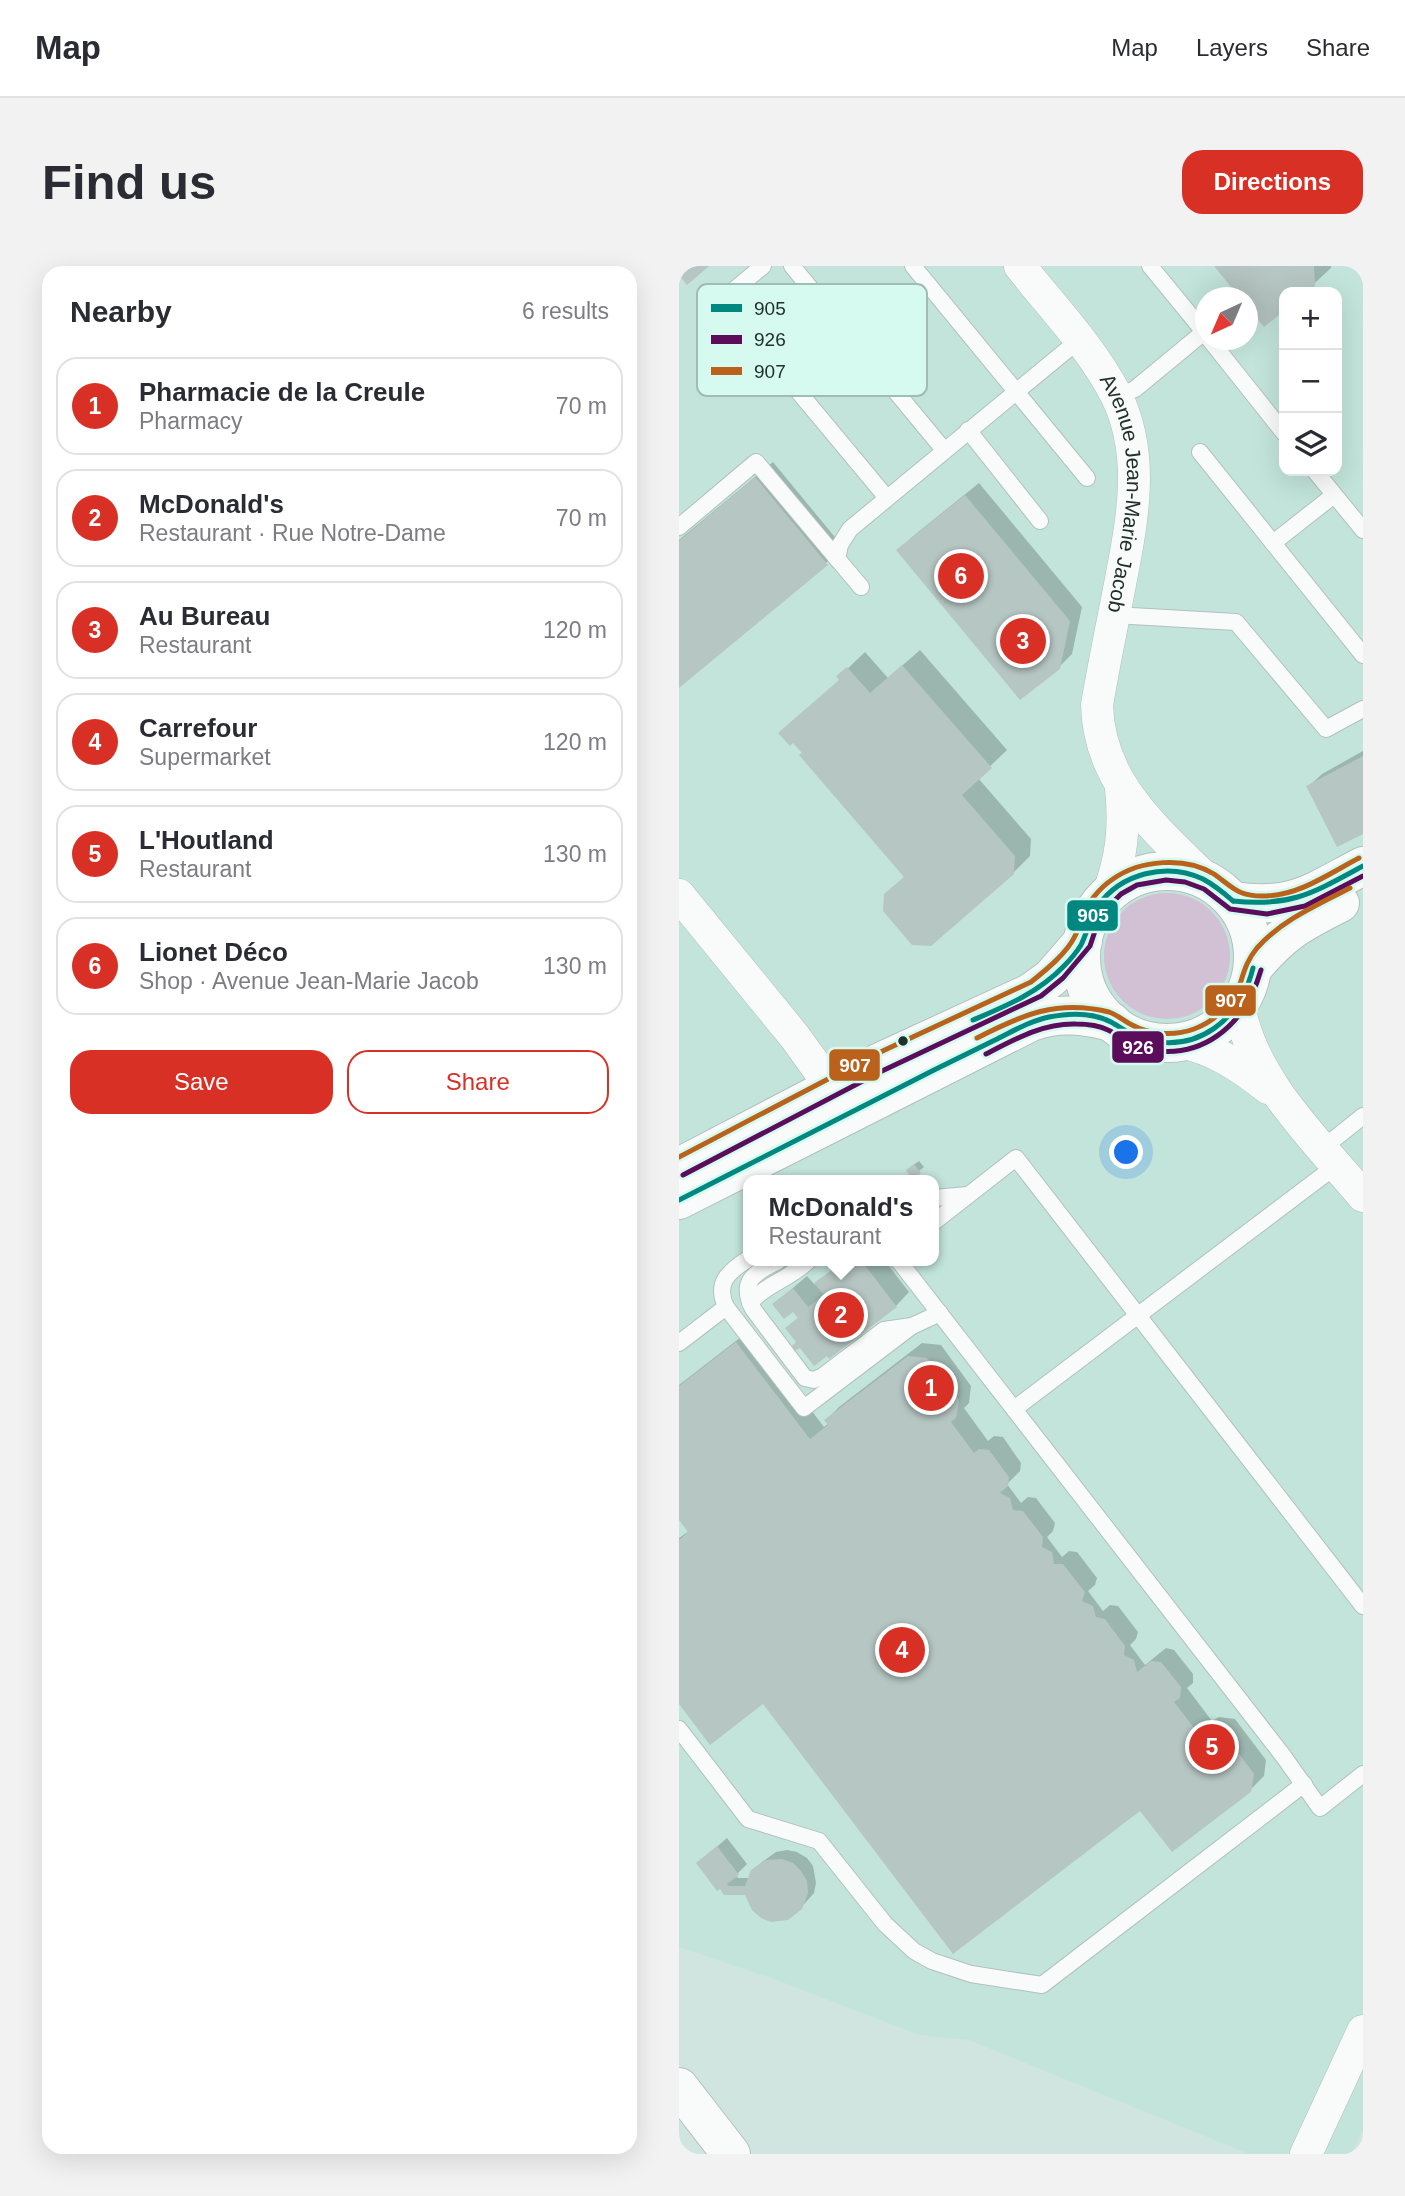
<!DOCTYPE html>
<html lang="en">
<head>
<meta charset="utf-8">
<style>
  body { margin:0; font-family:Helvetica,sans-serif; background:#f2f2f3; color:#2b2b33 }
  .controls { position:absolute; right:21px; top:21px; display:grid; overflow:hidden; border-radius:14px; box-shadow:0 7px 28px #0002 }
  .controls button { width:63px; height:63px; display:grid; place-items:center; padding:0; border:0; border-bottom:2px solid #e1e1e2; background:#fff; color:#2b2b33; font:35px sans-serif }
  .compass { position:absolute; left:516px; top:21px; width:63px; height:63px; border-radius:50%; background:#fff; box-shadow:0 7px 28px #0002; rotate:224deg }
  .you { position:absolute; left:448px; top:887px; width:24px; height:24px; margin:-18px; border:5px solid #fff; border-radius:50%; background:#1a73e8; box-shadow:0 0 0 10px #1a73e833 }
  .badge { display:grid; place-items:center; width:46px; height:46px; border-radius:50%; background:#d93025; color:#fff; font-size:23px; font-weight:700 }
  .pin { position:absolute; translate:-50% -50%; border:4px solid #fff; box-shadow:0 2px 7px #0006 }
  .popup { position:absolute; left:64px; top:909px; width:196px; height:91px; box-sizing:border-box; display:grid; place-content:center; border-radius:14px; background:#fff; filter:drop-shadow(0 2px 5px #0005); font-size:23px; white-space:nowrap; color:#7c7c81 }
  .popup b { font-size:26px; color:#2b2b33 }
  .popup::after { content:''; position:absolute; left:50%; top:100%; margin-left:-14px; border:14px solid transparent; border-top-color:#fff }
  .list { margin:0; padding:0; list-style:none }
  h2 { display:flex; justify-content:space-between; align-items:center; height:91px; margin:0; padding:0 28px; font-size:30px }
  h2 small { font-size:23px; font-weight:400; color:#7c7c81 }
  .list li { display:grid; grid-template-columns:46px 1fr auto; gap:21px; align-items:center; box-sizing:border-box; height:98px; margin:0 14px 14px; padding:0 14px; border:2px solid #e1e1e2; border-radius:21px }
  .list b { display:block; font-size:26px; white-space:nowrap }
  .list p { margin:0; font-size:23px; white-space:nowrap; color:#7c7c81 }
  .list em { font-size:23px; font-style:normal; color:#7c7c81 }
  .actions { display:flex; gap:14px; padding:21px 28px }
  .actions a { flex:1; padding:16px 0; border:2px solid #d93025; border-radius:21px; text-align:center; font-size:24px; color:#d93025 }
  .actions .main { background:#d93025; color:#fff }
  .icon { flex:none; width:38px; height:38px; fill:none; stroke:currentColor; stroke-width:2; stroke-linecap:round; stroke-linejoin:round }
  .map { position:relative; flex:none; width:684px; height:1888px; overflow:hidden; border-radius:21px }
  header { display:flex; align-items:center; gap:42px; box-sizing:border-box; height:98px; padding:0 35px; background:#fff; border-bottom:2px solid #e1e1e2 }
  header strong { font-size:33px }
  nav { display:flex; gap:38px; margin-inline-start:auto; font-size:24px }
  .intro { display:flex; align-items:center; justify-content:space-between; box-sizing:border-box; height:168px; padding:0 42px }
  h1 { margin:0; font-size:49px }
  .button { padding:18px 32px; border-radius:21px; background:#d93025; color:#fff; font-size:24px; font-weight:700 }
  main { display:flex; gap:42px; padding:0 42px }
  aside { flex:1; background:#fff; border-radius:21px; box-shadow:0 7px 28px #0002 }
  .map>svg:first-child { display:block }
  .built { fill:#c2e4db; fill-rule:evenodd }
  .green { fill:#d2c0d5 }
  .shadow { fill:#0003 }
  .building { fill:#b6c6c2 }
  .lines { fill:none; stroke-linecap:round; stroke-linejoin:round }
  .service-casing { stroke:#b2c1bd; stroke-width:18 }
  .minor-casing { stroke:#b2c1bd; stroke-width:33 }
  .secondary-casing { stroke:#b2c1bd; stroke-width:40 }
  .trunk-casing { stroke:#b2c1bd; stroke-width:40 }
  .service { stroke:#f8fbfa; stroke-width:16 }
  .minor { stroke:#f8fbfa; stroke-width:32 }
  .secondary { stroke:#f8fbfa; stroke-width:38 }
  .trunk { stroke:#f8fbfa; stroke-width:38 }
  .bus-1-casing { stroke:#d6faf0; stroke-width:10 }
  .bus-2-casing { stroke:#d6faf0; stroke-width:10 }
  .bus-3-casing { stroke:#d6faf0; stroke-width:10 }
  .bus-1 { stroke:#008780; stroke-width:5 }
  .bus-2 { stroke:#5b0d5b; stroke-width:5 }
  .bus-3 { stroke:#ba621c; stroke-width:5 }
  .bus-dot { fill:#22302c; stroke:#d6faf0; stroke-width:2.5 }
  .labels { text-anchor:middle; stroke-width:5; stroke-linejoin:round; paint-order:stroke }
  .street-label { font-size:21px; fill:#22302c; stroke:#d6faf0 }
  .key { fill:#d6faf0; stroke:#a0bdb5; stroke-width:2 }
  .key-label { font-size:19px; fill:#22302c }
  .line-badge { stroke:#d6faf0; stroke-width:2.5 }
  .badge-label { font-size:19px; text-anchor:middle; font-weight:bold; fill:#fff }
</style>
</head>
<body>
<header>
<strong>Map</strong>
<nav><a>Map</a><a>Layers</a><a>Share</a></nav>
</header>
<div class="intro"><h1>Find us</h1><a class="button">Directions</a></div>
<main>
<aside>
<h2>Nearby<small>6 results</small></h2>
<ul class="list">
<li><span class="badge">1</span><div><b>Pharmacie de la Creule</b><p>Pharmacy</p></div><em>70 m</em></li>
<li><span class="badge">2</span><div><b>McDonald's</b><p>Restaurant · Rue Notre-Dame</p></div><em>70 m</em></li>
<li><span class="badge">3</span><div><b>Au Bureau</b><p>Restaurant</p></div><em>120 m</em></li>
<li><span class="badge">4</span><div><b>Carrefour</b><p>Supermarket</p></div><em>120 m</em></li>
<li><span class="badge">5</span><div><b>L'Houtland</b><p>Restaurant</p></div><em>130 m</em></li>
<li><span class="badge">6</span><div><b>Lionet Déco</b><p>Shop · Avenue Jean-Marie Jacob</p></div><em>130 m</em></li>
</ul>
<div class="actions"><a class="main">Save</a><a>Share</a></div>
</aside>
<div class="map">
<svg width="684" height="1888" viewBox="0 0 684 1888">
  <rect width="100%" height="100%" fill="#d1e5e0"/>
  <!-- built -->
  <path class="built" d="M0 0H684V1863L673 1888H570L290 1774 240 1769 95 1713 0 1681ZM605 26H658V205H605ZM526 32H568V74H526ZM69 914H255V995H69Z"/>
  <!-- green -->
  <circle class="green" cx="488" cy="690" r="63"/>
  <!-- shadow -->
  <g class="shadow">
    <path d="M537 0H652V2L626 26H605V43L586 58 568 32Z"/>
    <path d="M94 196 164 281 147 297 0 420V274Z"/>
    <path d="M300 217 403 341 393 388 379 402 219 284 233 271Z"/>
    <path d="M241 384 328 484 299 512 352 573 351 590 334 607 226 610 160 411 186 386 209 412Z"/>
    <path d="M684 485V566L659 579 629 521 643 508Z"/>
    <path d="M240 895 245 901 240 905 233 900Z"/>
    <path d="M166 995H206L230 1026 217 1040 150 1091 122 1080 108 1062 120 1051 114 1044 95 1038 128 1010 136 1019Z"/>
    <path d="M71 1064 145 1161 150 1157 147 1154 160 1141 243 1077 262 1079 292 1120 290 1137 285 1142 309 1175 315 1170 324 1171 342 1197 341 1205 328 1218 342 1237 349 1231 357 1232 376 1257 374 1265 368 1271 383 1291 390 1285 398 1286 418 1312 416 1319 409 1325 424 1345 431 1339 439 1340 459 1366 457 1373 451 1379 466 1399 487 1382 495 1384 514 1408V1417L508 1422 533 1455 540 1451 556 1453 587 1494 585 1510 571 1524 462 1543 84 1435H0V1272L10 1265 0 1251V1119Z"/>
    <path d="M48 1572 68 1598 57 1609 59 1612H71L74 1605 83 1596 97 1586 108 1584 118 1586 128 1592 134 1600 137 1617 135 1627 118 1646 67 1627H46L19 1597Z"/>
  </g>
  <!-- building -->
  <g class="building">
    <path d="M0 0H30L8 19 0 9Z"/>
    <path d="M535 0H635L636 20 629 26H605V45L585 61 568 40V32H561Z"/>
    <path d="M76 211 149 299 0 422V275Z"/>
    <path d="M286 229 391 355 381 403 341 434 217 284Z"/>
    <path d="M223 399 313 502 283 529 336 590 335 608 252 680 233 679 204 645 205 628 225 611 120 489 123 487 114 477 111 480 99 467 160 414 157 410 168 401 191 427Z"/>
    <path d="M684 490V568L658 581 627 520Z"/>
    <path d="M235 898 242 907 233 913 227 904Z"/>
    <path d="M165 995H180L183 999 185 998 218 1041 150 1093 148 1090 135 1100 121 1082 115 1085 112 1081 117 1076 106 1062 119 1052 114 1046 105 1053 93 1038 114 1022 129 1041 145 1029 135 1017Z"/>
    <path d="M57 1076 131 1173 149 1159 145 1154 229 1090 248 1092 280 1134 277 1152 272 1156 295 1187 300 1183 310 1184 330 1211 329 1220 321 1227 331 1232 334 1244 344 1245 364 1271 363 1281 373 1286 375 1298H384L406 1326 403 1335 414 1340 417 1351 426 1353 446 1380 445 1389 455 1394 458 1406 472 1395 482 1396 502 1421 501 1432 495 1436 519 1467 525 1463 543 1465 575 1508 572 1526 493 1586 461 1545 274 1688 84 1438 31 1479 0 1438V1274L9 1266 0 1254V1120Z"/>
    <path d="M38 1580 60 1609 48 1618 50 1620H66L72 1604 86 1594 103 1593 114 1597 122 1605 128 1615 129 1627 123 1643 109 1654 92 1656 82 1652 73 1644 66 1629H45L41 1623 38 1625 17 1597Z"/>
  </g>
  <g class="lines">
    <!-- service casing -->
    <g class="service-casing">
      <g id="service">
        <path d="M84 0 43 34 208 232"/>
        <path d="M113 0 265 184"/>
        <path d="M234 0 408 212"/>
        <path d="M471 0 526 67"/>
        <path d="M531 74 605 167"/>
        <path d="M438 131 456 123 525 66"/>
        <path d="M289 164 361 255"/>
        <path d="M521 186 684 389"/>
        <path d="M636 205 684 264"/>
        <path d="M0 261 77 196 182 321"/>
        <path d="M594 277 655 229"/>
        <path d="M158 293 161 279 171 263 400 74"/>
        <path d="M435 349 557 356 647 463 684 443"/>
        <path d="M644 882 684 850"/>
        <path d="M255 932 289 929"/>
        <path d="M255 956 337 892 684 1340"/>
        <path d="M69 993C49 1006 36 1017 47 1041L125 1142 233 1060 261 1047"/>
        <path d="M99 995C75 1007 60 1015 74 1043L126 1112 135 1114 144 1110 205 1064 233 1060"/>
        <path d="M220 995 605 1491 641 1542 684 1508"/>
        <path d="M71 1037C87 1018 111 1013 129 995"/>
        <path d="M0 1077 47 1041"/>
        <path d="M335 1143 658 899"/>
        <path d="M0 1463 69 1553 140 1575 206 1658 235 1685 253 1695 292 1708 363 1719 625 1518"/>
      </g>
    </g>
    <!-- minor casing -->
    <g class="minor-casing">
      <g id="minor">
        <path id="s1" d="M341 0C373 41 413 82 437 129 466 187 454 251 442 313 434 355 425 397 418 439 420 518 477 563 529 615"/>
        <path d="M0 629 116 771 152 821"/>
        <path d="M429 629C443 590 446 563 442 522"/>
        <path d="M560 739C572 813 637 874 684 930"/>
        <path d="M502 776C536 783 562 801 589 822"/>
        <path d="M627 1888 684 1765"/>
      </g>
    </g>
    <!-- secondary casing -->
    <g class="secondary-casing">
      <g id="secondary">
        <circle cx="488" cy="691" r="86"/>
        <path d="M554 635C614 644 634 626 684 600"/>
        <path d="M574 702C603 667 621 657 661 637"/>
        <path d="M0 901 199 797 351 727 372 712 404 675"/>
        <path d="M0 934 352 756C380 746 404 749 433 756"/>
      </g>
    </g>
    <!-- trunk casing -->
    <g class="trunk-casing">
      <path id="trunk" d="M0 1821 52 1888"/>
    </g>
    <!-- service -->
    <use href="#service" class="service"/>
    <!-- minor -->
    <use href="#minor" class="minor"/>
    <!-- secondary -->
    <use href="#secondary" class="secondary"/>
    <!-- trunk -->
    <use href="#trunk" class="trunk"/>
    <!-- bus-1 casing -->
    <g class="bus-1-casing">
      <g id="bus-1">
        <path d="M554 635C613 641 634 627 684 600"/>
        <path d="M294 754C327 740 359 727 385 700 391 694 397 687 402 679 408 667 411 652 419 640 442 607 488 596 524 613 535 619 545 627 554 635"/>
        <path d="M0 934C85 891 169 847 255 804 275 794 296 784 316 774 334 765 351 755 370 751 390 747 413 746 432 756 443 762 452 770 464 773 519 788 561 754 574 702"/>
      </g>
    </g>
    <!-- bus-2 casing -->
    <g class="bus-2-casing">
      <g id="bus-2">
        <path d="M307 788C336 773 364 757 397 758 408 758 419 759 429 764 440 769 449 778 462 782 522 797 566 760 582 704"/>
        <path d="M4 909 203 805 362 730 384 712 411 680 418 659 428 642 442 628 458 619 487 614 506 616 525 623 551 643 588 648 626 640 684 610"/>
      </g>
    </g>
    <!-- bus-3 casing -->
    <g class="bus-3-casing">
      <g id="bus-3">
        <path d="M298 772C343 749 378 733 430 746 439 749 445 755 453 759 471 769 496 770 515 763 537 755 554 737 562 715 566 702 569 693 578 682 603 654 638 639 671 622"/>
        <path d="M0 891 195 789 352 716C367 704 388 687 396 670 399 665 399 659 401 654 407 639 420 622 434 613 461 594 506 590 535 608 555 622 559 631 587 630 621 629 651 607 680 592"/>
      </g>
    </g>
    <!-- bus-1 -->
    <use href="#bus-1" class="bus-1"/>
    <!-- bus-2 -->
    <use href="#bus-2" class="bus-2"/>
    <!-- bus-3 -->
    <use href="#bus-3" class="bus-3"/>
  </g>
  <!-- markers -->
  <circle class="bus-dot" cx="224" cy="775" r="6"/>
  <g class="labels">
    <!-- street labels -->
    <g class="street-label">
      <text dy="7" stroke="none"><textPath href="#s1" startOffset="261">Avenue Jean-Marie Jacob</textPath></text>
    </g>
  </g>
  <!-- legend -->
  <rect x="18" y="18" width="230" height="112" rx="10" class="key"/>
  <rect x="32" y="38" width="31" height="8" fill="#008780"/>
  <rect x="32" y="69" width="31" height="9" fill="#5b0d5b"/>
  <rect x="32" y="101" width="31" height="8" fill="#ba621c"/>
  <g class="key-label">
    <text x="75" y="49">905</text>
    <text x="75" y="80">926</text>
    <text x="75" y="112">907</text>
  </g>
  <g class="line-badge">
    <rect x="387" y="633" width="53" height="33" rx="7" fill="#008780"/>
    <rect x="525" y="718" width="53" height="33" rx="7" fill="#ba621c"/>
    <rect x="432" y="764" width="54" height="34" rx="7" fill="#5b0d5b"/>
    <rect x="149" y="782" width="53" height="34" rx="7" fill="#ba621c"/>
  </g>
  <g class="badge-label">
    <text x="414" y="656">905</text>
    <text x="552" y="741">907</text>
    <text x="459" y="788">926</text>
    <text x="176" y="806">907</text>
  </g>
</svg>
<div class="controls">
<button>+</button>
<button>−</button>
<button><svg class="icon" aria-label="layers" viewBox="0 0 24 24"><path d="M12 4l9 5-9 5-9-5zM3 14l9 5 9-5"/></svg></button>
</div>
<svg class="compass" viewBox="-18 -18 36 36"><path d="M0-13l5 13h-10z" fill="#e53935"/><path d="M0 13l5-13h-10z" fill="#7c7c81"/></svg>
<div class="you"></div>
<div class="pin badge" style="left:252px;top:1122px">1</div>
<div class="pin badge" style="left:162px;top:1049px">2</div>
<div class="popup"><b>McDonald's</b>Restaurant</div>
<div class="pin badge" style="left:344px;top:375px">3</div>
<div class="pin badge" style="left:223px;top:1384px">4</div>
<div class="pin badge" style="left:533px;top:1481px">5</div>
<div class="pin badge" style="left:282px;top:310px">6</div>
</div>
</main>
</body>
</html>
